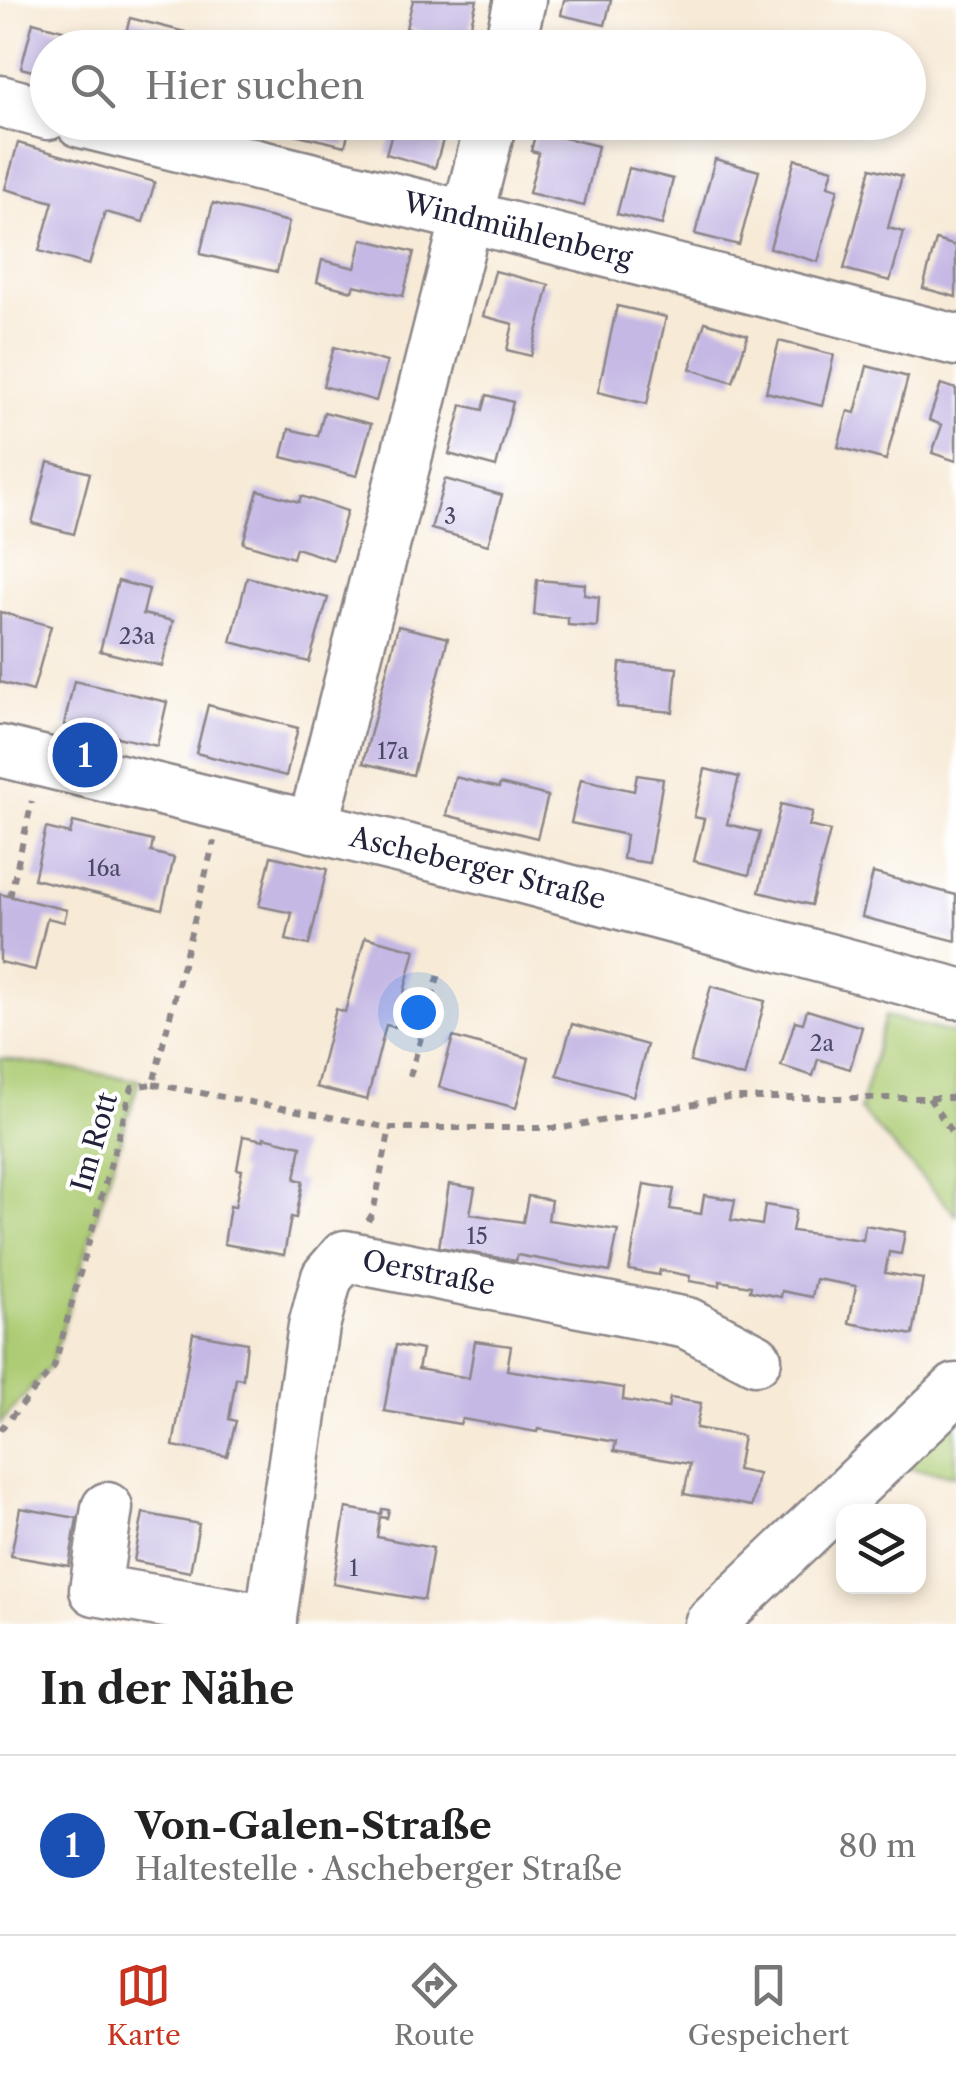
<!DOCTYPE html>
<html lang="de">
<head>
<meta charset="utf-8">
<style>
  body { margin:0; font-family:"Libre Caslon Text",serif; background:#f6f6f6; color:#222 }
  .controls { position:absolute; right:30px; bottom:30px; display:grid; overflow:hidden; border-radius:20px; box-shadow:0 5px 15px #0003 }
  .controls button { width:90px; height:90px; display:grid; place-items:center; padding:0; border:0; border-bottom:2px solid #e0e0e0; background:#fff; color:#222; font:50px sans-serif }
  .you { position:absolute; left:418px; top:1012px; width:35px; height:35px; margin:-25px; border:8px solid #fff; border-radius:50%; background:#1a73e8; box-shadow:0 0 0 15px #1a73e833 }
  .badge { display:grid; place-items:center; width:65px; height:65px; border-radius:50%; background:#c8321e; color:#fff; font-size:32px; font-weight:700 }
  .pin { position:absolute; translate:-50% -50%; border:5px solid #fff; box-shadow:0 2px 10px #0006 }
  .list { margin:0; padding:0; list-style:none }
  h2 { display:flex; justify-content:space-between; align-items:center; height:130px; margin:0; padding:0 40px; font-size:42px }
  h2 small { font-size:32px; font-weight:400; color:#767676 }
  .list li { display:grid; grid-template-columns:65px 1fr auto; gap:30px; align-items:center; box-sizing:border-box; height:180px; padding:0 40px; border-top:2px solid #e0e0e0 }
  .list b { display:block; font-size:38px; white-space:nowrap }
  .list p { margin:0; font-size:32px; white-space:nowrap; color:#767676 }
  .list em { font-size:32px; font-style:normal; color:#767676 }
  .icon { flex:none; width:55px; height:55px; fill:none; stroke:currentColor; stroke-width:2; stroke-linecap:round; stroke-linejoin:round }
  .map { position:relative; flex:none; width:956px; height:1624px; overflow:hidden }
  .search { position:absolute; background:#fff; box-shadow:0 5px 15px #0003; left:30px; right:30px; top:30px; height:110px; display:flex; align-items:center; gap:25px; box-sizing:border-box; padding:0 35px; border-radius:55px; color:#767676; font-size:38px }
  .sheet { height:310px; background:#fff }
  nav { display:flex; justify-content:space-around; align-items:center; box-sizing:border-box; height:140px; border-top:2px solid #e0e0e0; background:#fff; font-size:28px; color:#767676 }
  nav a { display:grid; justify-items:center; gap:5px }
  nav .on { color:#c8321e }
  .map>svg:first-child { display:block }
  .green { fill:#adcc74; stroke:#687758; stroke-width:2.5 }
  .building { fill:#c5b8e4 }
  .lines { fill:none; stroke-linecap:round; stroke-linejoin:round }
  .minor-casing { stroke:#8c8688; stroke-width:55 }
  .path { stroke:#8c8688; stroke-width:6; stroke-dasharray:8 8; stroke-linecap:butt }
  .minor { stroke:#fff; stroke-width:50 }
  .labels { text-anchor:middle; stroke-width:8; stroke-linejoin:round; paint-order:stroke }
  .number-label { font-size:22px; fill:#4b4865 }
  .street-label { font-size:28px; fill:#22223b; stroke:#fff }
</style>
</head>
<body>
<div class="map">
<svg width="956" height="1624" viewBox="0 0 956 1624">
  <rect width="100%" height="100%" fill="#fff"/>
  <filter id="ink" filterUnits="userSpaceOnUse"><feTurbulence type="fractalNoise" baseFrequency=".01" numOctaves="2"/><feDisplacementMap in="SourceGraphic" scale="20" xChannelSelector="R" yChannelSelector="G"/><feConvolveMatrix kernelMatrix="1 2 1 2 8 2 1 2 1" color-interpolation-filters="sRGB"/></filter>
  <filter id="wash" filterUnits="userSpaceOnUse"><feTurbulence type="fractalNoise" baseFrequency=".0048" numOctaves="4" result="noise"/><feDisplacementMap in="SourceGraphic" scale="40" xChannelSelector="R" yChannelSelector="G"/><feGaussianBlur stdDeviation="2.25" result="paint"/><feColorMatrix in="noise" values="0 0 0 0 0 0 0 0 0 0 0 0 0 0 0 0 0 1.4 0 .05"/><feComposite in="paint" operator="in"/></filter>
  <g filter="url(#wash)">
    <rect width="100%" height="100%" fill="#f7ead6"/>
    <!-- green -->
    <g class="green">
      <path d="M885 1016 956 1034V1215L860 1110Z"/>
      <path d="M0 1058 139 1080 51 1365 0 1424Z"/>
      <path d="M956 1388V1475L876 1464Z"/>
    </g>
    <g id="blocks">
      <!-- building -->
      <g class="building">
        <path d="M413 0H477L466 44 406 28Z"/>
        <path d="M564 0H611L605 25 561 15Z"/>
        <path d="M130 18 185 32 181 48H122Z"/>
        <path d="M33 22 92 38 89 48H48V75L21 68Z"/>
        <path d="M293 122H351L345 146 290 133Z"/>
        <path d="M395 122H442L438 134 444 136 435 168 386 154Z"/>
        <path d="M536 131 598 146 584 206 529 193 539 153 531 151Z"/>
        <path d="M18 143 155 182 143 222 105 212 89 265 39 251 53 202 5 189Z"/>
        <path d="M715 159 759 171 739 245 695 234Z"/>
        <path d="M795 159 833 169 828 186 838 189 818 262 770 248Z"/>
        <path d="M629 168 673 179 662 225 617 214Z"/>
        <path d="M871 168 902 176 888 228 904 232 890 281 844 269Z"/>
        <path d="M213 203 289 222 277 272 200 254Z"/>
        <path d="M362 239 414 252 403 296 354 285 352 291 317 282 322 260 355 268Z"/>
        <path d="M936 240 956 246V297L923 288Z"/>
        <path d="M495 271 549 285 531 356 507 350 513 324 483 316Z"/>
        <path d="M617 306 666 317 647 404 598 392Z"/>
        <path d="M705 322 748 335 733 382 690 369Z"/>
        <path d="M779 341 834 355 822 406 766 392Z"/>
        <path d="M334 347 387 362 376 401 323 386Z"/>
        <path d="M867 366 908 377 886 460 838 447 848 411 855 413Z"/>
        <path d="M941 384 956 389V461L932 453 942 425 929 420Z"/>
        <path d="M487 395 513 402 496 467 449 454 462 405 483 410Z"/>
        <path d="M324 412 371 424 357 476 282 457 289 429 318 436Z"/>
        <path d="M48 462 90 473 74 534 32 523Z"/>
        <path d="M445 479 502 495 488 545 431 529Z"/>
        <path d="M258 490 299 502 301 496 347 511 333 560 296 548 293 558 243 543Z"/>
        <path d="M247 577 328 598 309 662 231 642Z"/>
        <path d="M537 580 585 584 584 595 599 597 597 627 568 625V618L534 615Z"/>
        <path d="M118 581 149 589 143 614 173 621 162 666 100 651Z"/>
        <path d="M0 612 51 626 33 691 0 682Z"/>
        <path d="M398 626 448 638 413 775 363 763Z"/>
        <path d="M620 663 677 668 673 712 617 707Z"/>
        <path d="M74 681 167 702 157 746 64 725Z"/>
        <path d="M208 705 298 728 286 776 196 753Z"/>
        <path d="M705 769 739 777 727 824 760 832 749 875 694 861 704 819 694 817Z"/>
        <path d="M637 775 663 779 649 863 623 859 626 835 571 823 581 779 634 791Z"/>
        <path d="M455 777 499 788 500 784 548 796 537 838 446 815Z"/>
        <path d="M781 804 813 812 809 826 830 831 811 905 759 892Z"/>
        <path d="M73 822 153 841 151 852 174 858 162 909 34 879 46 828 70 834Z"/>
        <path d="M271 856 327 869 309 945 286 940 292 913 259 906Z"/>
        <path d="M873 873 956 895V941L862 917Z"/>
        <path d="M0 894 67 910 64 922 47 918 35 970 0 962Z"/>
        <path d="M365 937 415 950 395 1027 386 1025 367 1100 316 1087 336 1009 345 1012Z"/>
        <path d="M711 986 765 1001 744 1077 690 1062Z"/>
        <path d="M807 1010 862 1027 850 1069 818 1059 813 1076 781 1066 795 1021 803 1023Z"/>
        <path d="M572 1024 647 1045 633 1096 557 1075Z"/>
        <path d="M453 1037 529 1058 516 1108 439 1087Z"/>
        <path d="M243 1136 264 1140V1137L301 1146 295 1179 303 1181 296 1218 291 1217 284 1255 224 1244 230 1206 235 1207 242 1170 237 1169Z"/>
        <path d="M449 1184 475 1188 470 1214 523 1222 528 1196 551 1200 548 1220 618 1230 610 1272 517 1255 516 1261 439 1247Z"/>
        <path d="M644 1184 674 1189 670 1209 701 1214 704 1195 735 1200 731 1220 762 1225 765 1205 796 1210 792 1231 863 1240 865 1225 905 1232 901 1254 889 1252 885 1273 923 1279 913 1335 849 1323 856 1286 816 1279 812 1297 782 1291 781 1297 750 1291 751 1286 720 1281V1286L689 1281 690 1276 660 1270 659 1275 629 1270Z"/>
        <path d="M193 1333 247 1343 243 1379 236 1378 229 1419 236 1421 227 1456 173 1446Z"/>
        <path d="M475 1341 511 1346 507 1370 624 1388 623 1400 668 1408 670 1398 701 1403 696 1428 743 1436 737 1470 758 1474 752 1506 684 1494 690 1464 614 1451 616 1442 538 1429 537 1432 462 1419 460 1424 384 1411 396 1345 422 1350 418 1369 469 1378Z"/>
        <path d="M20 1508 77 1518 69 1566 11 1556Z"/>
        <path d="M346 1508 381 1514 382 1509 389 1510 387 1518 380 1517 377 1537 433 1548 424 1600 333 1584Z"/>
        <path d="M143 1513 199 1524 190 1572 134 1561Z"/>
      </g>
    </g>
  </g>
  <g filter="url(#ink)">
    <use href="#blocks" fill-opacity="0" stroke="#8c8688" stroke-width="2.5"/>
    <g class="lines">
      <!-- minor casing -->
      <g class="minor-casing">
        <g id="minor">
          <path d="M509 48 520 0"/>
          <path d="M0 101 48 114"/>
          <path id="s1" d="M81 122 469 217 956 340"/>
          <path id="s2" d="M0 751 504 873 956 993"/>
          <path d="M313 827 491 122"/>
          <path d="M107 1508 95 1590 271 1620"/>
          <path id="s3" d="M270 1624 314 1326 327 1277 345 1256 687 1323 756 1359"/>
          <path d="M710 1624 956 1389"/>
        </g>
      </g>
      <!-- path -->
      <g class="path">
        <path d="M10 897 32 801"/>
        <path d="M410 1076 439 974"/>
        <path d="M153 1084 390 1128H562L728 1098H956"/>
        <path d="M929 1098 956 1139"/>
        <path d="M368 1221 373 1213 390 1128"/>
        <path d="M0 1430 54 1367 132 1087 153 1084 214 841"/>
      </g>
      <!-- minor -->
      <use href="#minor" class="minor"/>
    </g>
  </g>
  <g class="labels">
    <!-- number labels -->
    <g class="number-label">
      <text x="450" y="524">3</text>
      <text x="137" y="644">23a</text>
      <text x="393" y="759">17a</text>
      <text x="104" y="876">16a</text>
      <text x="822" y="1051">2a</text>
      <text x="477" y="1244">15</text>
      <text x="354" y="1576">1</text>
    </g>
    <!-- street labels -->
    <g class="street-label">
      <text dy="10" stroke="none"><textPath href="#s1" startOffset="450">Windmühlenberg</textPath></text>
      <text dy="10" stroke="none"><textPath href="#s2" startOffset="492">Ascheberger Straße</textPath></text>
      <text transform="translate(94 1142) rotate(-74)" y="10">Im Rott</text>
      <text dy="10" stroke="none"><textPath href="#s3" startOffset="465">Oerstraße</textPath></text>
    </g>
  </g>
</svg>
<div class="controls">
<button><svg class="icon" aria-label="layers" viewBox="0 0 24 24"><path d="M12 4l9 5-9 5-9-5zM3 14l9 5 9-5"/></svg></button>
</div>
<div class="you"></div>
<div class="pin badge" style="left:85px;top:755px;background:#1a4fb4">1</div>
<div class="search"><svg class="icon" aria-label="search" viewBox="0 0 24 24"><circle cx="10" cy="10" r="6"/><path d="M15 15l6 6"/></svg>Hier suchen</div>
</div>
<section class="sheet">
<h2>In der Nähe<small></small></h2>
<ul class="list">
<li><span class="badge" style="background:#1a4fb4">1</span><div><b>Von-Galen-Straße</b><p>Haltestelle · Ascheberger Straße</p></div><em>80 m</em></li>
</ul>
</section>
<nav>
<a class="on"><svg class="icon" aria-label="map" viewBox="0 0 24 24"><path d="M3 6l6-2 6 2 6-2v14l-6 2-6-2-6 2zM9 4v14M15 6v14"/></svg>Karte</a>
<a><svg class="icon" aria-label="directions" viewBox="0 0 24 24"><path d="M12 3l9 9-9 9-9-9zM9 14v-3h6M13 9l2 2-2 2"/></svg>Route</a>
<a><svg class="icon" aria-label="saved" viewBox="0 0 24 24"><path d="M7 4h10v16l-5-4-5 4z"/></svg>Gespeichert</a>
</nav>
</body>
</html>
